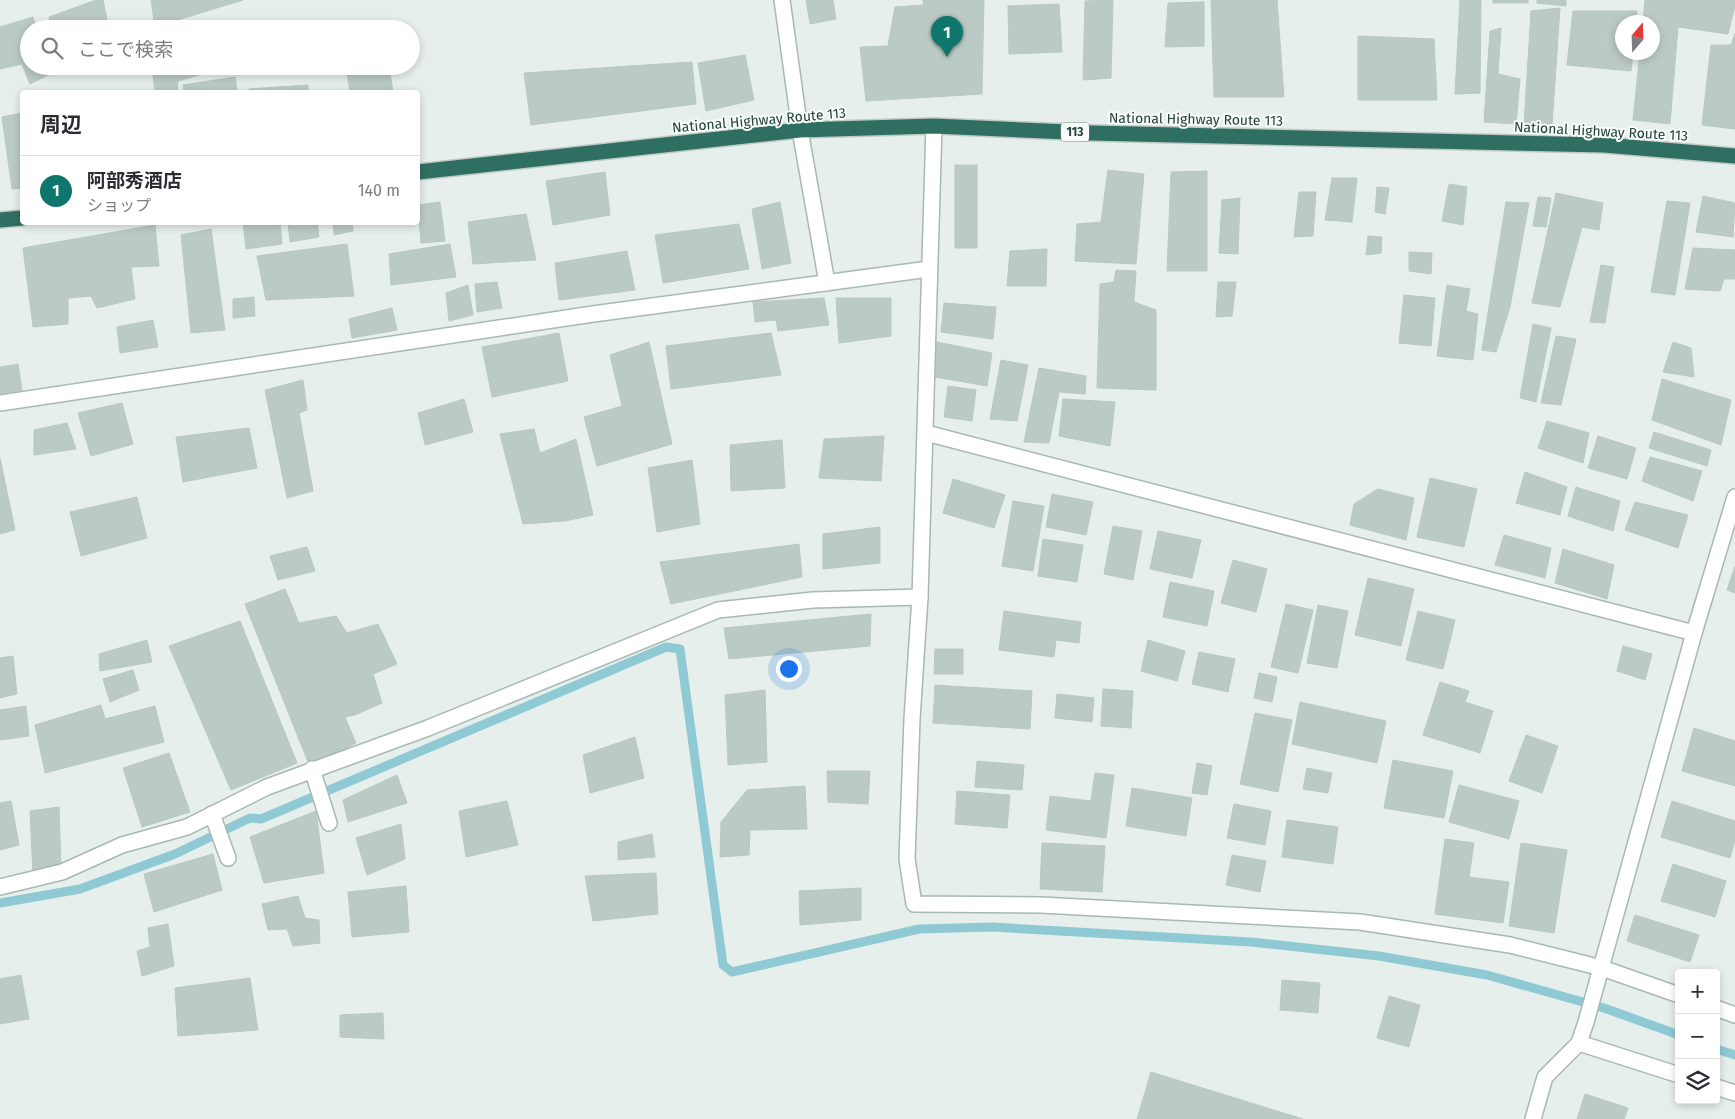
<!DOCTYPE html>
<html lang="ja">
<head>
<meta charset="utf-8">
<style>
  body { margin:0; font-family:"Fira Sans","Noto Sans JP",sans-serif; background:#f2f2f3; color:#2b2b33 }
  .controls { position:absolute; right:15px; bottom:15px; display:grid; overflow:hidden; border-radius:5px; box-shadow:0 2px 8px #0003 }
  .controls button { width:45px; height:45px; display:grid; place-items:center; padding:0; border:0; border-bottom:1px solid #e1e1e2; background:#fff; color:#2b2b33; font:25px sans-serif }
  .compass { position:absolute; left:1615px; top:15px; width:45px; height:45px; border-radius:50%; background:#fff; box-shadow:0 2px 8px #0003; rotate:19deg }
  .you { position:absolute; left:788px; top:668px; width:18px; height:18px; margin:-12px; border:4px solid #fff; border-radius:50%; background:#1a73e8; box-shadow:0 0 0 8px #1a73e833 }
  .badge { display:grid; place-items:center; width:32px; height:32px; border-radius:50%; background:#0f766e; color:#fff; font-size:16px; font-weight:700 }
  .pin { position:absolute; translate:-50% -41px; filter:drop-shadow(0 1px 2px #0008) }
  .pin::after { content:''; position:absolute; top:26px; width:18px; height:15px; background:inherit; clip-path:polygon(0 0,100% 0,50% 100%) }
  .list { margin:0; padding:0; list-style:none }
  h2 { display:flex; justify-content:space-between; align-items:center; height:65px; margin:0; padding:0 20px; font-size:21px }
  h2 small { font-size:16px; font-weight:400; color:#7c7c81 }
  .list li { display:grid; grid-template-columns:32px 1fr auto; gap:15px; align-items:center; box-sizing:border-box; height:70px; padding:0 20px; border-top:1px solid #e1e1e2 }
  .list b { display:block; font-size:19px; white-space:nowrap }
  .list p { margin:0; font-size:16px; white-space:nowrap; color:#7c7c81 }
  .list em { font-size:16px; font-style:normal; color:#7c7c81 }
  .icon { flex:none; width:28px; height:28px; fill:none; stroke:currentColor; stroke-width:2; stroke-linecap:round; stroke-linejoin:round }
  .map { position:relative; flex:none; width:1735px; height:1119px; overflow:hidden }
  .search { position:absolute; background:#fff; box-shadow:0 2px 8px #0003; left:20px; top:20px; width:400px; height:55px; display:flex; align-items:center; gap:12px; box-sizing:border-box; padding:0 18px; border-radius:28px; color:#7c7c81; font-size:19px }
  .panel { position:absolute; background:#fff; box-shadow:0 2px 8px #0003; left:20px; top:90px; width:400px; height:135px; border-radius:5px }
  .map>svg:first-child { display:block }
  .lines { fill:none; stroke-linecap:round; stroke-linejoin:round }
  .stream { stroke:#8ec9d4; stroke-width:9 }
  .building { fill:#bbcac4; stroke:#b8c9c2 }
  .lane-casing { stroke:#a8b8b2; stroke-width:18 }
  .street-casing { stroke:#a8b8b2; stroke-width:18 }
  .highway-casing { stroke:#c2cac8; stroke-width:18 }
  .lane { stroke:#fff; stroke-width:15 }
  .street { stroke:#fff; stroke-width:15 }
  .highway { stroke:#2f6f62; stroke-width:15 }
  .labels { text-anchor:middle; stroke-width:4; stroke-linejoin:round; paint-order:stroke }
  .shield { fill:#f7fbf9; stroke:#637a73; stroke-width:1 }
  .shield-label { font-size:12px; font-weight:bold; fill:#24423a }
  .street-label { font-size:14px; fill:#24423a; stroke:#f7fbf9 }
</style>
</head>
<body>
<div class="map">
<svg width="1735" height="1119" viewBox="0 0 1735 1119">
  <rect width="100%" height="100%" fill="#e6efeb"/>
  <g class="lines">
    <!-- stream -->
    <g class="stream">
      <path d="M0 903 80 889 175 854 250 818 261 819 666 647 680 649 723 965 732 972 919 929 992 927 1251 942 1379 956 1487 975 1604 1008 1679 1035"/>
      <path d="M1716 1049 1735 1055"/>
    </g>
  </g>
  <!-- building -->
  <g class="building">
    <path d="M96 0H103L109 29H52L49 17Z"/>
    <path d="M151 0H243L155 27Z"/>
    <path d="M806 0H833L836 19 810 24Z"/>
    <path d="M923 0H984L982 94 866 101 860 47 888 46 895 7 924 5Z"/>
    <path d="M1113 0 1111 78 1083 80 1085 1Z"/>
    <path d="M1211 0H1277L1284 97H1214Z"/>
    <path d="M1460 0H1481L1480 93 1455 94Z"/>
    <rect x="1493" y="0" width="35" height="3"/>
    <path d="M1537 0H1566V6L1537 3Z"/>
    <path d="M1645 0H1735V6L1728 34 1678 27 1670 124 1633 120 1640 52H1652V22H1643Z"/>
    <path d="M1204 2V46L1165 47 1168 3Z"/>
    <path d="M1059 4 1062 52 1009 54 1008 6Z"/>
    <path d="M1560 8 1552 125H1524L1531 11Z"/>
    <path d="M1573 11H1637L1636 22H1622V52H1633L1631 71 1567 65Z"/>
    <path d="M33 17 36 29H29V66H48L50 74 30 84 22 64 0 69V27Z"/>
    <path d="M1501 28 1498 74 1520 79 1516 124 1484 122 1490 31Z"/>
    <path d="M1735 33V129L1702 125 1711 45H1731Z"/>
    <path d="M1358 36 1434 39 1437 100H1358Z"/>
    <path d="M745 55 754 100 706 111 698 63Z"/>
    <path d="M692 62 696 104 531 125 524 73Z"/>
    <path d="M61 66H85L63 73Z"/>
    <path d="M152 66H195L199 75 178 81 177 92H155Z"/>
    <path d="M346 66H389L393 92H350Z"/>
    <path d="M235 77 237 92H184L183 85Z"/>
    <path d="M308 85V92H249V89Z"/>
    <path d="M22 113V188L12 189 2 117Z"/>
    <rect x="955" y="165" width="22" height="83"/>
    <path d="M1108 170 1144 174 1136 264 1075 261 1077 224 1101 222Z"/>
    <path d="M1207 171V271H1167L1171 172Z"/>
    <path d="M605 172 610 215 553 225 546 181Z"/>
    <path d="M1332 178H1357L1352 222 1325 220Z"/>
    <path d="M1449 184 1467 187 1463 225 1442 221Z"/>
    <path d="M1377 187 1389 188 1385 214 1375 212Z"/>
    <path d="M1299 192H1316L1313 236 1294 237Z"/>
    <path d="M1556 193 1603 203 1599 230 1582 227 1560 307 1532 303Z"/>
    <path d="M1703 196 1735 203 1733 237 1696 232Z"/>
    <path d="M1538 197 1551 198 1546 227 1533 226Z"/>
    <path d="M1240 198 1238 254 1219 253 1222 200Z"/>
    <path d="M1667 201 1690 203 1675 295 1651 292Z"/>
    <path d="M440 202 445 241 421 243 418 205Z"/>
    <path d="M780 202 791 263 762 269 752 209Z"/>
    <path d="M1506 202 1529 203 1510 307 1496 352 1482 350Z"/>
    <path d="M526 214 536 260 473 264 468 222Z"/>
    <path d="M243 222H280L282 244 246 249Z"/>
    <path d="M288 222H317L319 237 290 242Z"/>
    <path d="M333 222H352L353 231 334 235Z"/>
    <path d="M739 224 749 269 663 283 655 235Z"/>
    <path d="M155 225 159 266 131 267 135 299 97 308 91 296 68 298V324L33 327 23 248Z"/>
    <path d="M211 229 225 330 191 333 181 235Z"/>
    <path d="M1368 236 1382 237 1381 253 1366 255Z"/>
    <path d="M347 244 354 296 266 300 257 256Z"/>
    <path d="M450 244 456 277 391 285 389 254Z"/>
    <path d="M1693 248 1735 250V279H1724L1720 291 1685 289Z"/>
    <path d="M1047 249 1046 286H1007L1010 251Z"/>
    <path d="M627 251 635 290 559 300 555 263Z"/>
    <path d="M1409 252 1432 253 1431 274 1409 271Z"/>
    <path d="M1601 265 1614 267 1605 323 1590 322Z"/>
    <path d="M1116 270 1136 271 1134 302 1156 310V390L1097 388 1100 284 1114 282Z"/>
    <path d="M497 282 502 308 477 312 475 284Z"/>
    <path d="M1218 282H1236L1232 316 1216 317Z"/>
    <path d="M468 285 473 315 449 321 446 293Z"/>
    <path d="M1447 285 1470 289 1466 311 1478 314 1473 360 1437 356Z"/>
    <path d="M1404 295 1435 298 1431 346 1399 343Z"/>
    <path d="M254 297 255 316 233 318V299Z"/>
    <path d="M824 298 829 325 778 331 776 320 755 322 753 302Z"/>
    <path d="M836 298H891V336L839 343Z"/>
    <path d="M944 303 996 307 993 339 941 332Z"/>
    <path d="M392 308 397 330 352 338 349 319Z"/>
    <path d="M153 320 158 347 120 353 117 327Z"/>
    <path d="M1533 324 1551 328 1536 402 1520 398Z"/>
    <path d="M559 333 568 381 492 397 482 347Z"/>
    <path d="M771 333 781 375 671 389 666 346Z"/>
    <path d="M1556 336 1576 339 1561 405 1541 403Z"/>
    <path d="M649 342 672 444 597 466 584 417 622 406 610 355Z"/>
    <path d="M937 342 992 353 987 386 929 376Z"/>
    <path d="M1673 342 1691 348 1694 377 1663 372Z"/>
    <path d="M1001 360 1028 365 1017 421 990 419Z"/>
    <path d="M18 364 22 390 0 394V367Z"/>
    <path d="M1039 368 1086 376 1085 394 1059 392 1049 443 1024 442Z"/>
    <path d="M1662 379 1731 400 1721 445 1652 420Z"/>
    <path d="M303 380 307 410 299 413 313 491 287 498 265 390Z"/>
    <path d="M948 386 976 390 972 421 944 417Z"/>
    <path d="M464 399 473 432 425 445 418 413Z"/>
    <path d="M1063 399 1115 402 1110 446 1059 436Z"/>
    <path d="M122 403 133 444 91 456 78 413Z"/>
    <path d="M1547 421 1589 433 1583 463 1538 448Z"/>
    <path d="M67 423 76 449 34 455V430Z"/>
    <path d="M249 428 257 468 183 482 176 437Z"/>
    <path d="M534 429 540 453 576 439 593 515 565 521 523 524 500 434Z"/>
    <path d="M1654 432 1711 450 1707 466 1649 448Z"/>
    <path d="M884 436 881 481 819 478 824 439Z"/>
    <path d="M1598 436 1636 448 1627 479 1588 468Z"/>
    <path d="M782 440 785 488 731 491 730 445Z"/>
    <path d="M1650 457 1702 471 1693 501 1642 481Z"/>
    <path d="M0 458 15 530 0 534Z"/>
    <path d="M692 460 700 524 657 532 648 468Z"/>
    <path d="M1525 472 1567 487 1560 515 1516 503Z"/>
    <path d="M1430 478 1477 489 1464 547 1417 537Z"/>
    <path d="M953 479 1005 495 994 528 943 513Z"/>
    <path d="M1576 487 1620 501 1613 531 1568 516Z"/>
    <path d="M1378 489 1414 498 1406 540 1350 525 1354 504Z"/>
    <path d="M1052 494 1093 502 1086 535 1046 527Z"/>
    <path d="M137 497 147 538 81 556 70 512Z"/>
    <path d="M1013 501 1044 506 1033 571 1002 566Z"/>
    <path d="M1635 502 1688 515 1678 548 1625 530Z"/>
    <path d="M1113 526 1142 531 1133 580 1104 574Z"/>
    <path d="M880 527V563L823 569V534Z"/>
    <path d="M1158 531 1201 540 1192 578 1150 569Z"/>
    <path d="M1504 535 1551 548 1545 578 1495 565Z"/>
    <path d="M1043 539 1083 545 1077 582 1038 576Z"/>
    <path d="M799 544 802 577 671 604 660 562Z"/>
    <path d="M307 547 315 571 278 580 270 556Z"/>
    <path d="M1563 549 1614 565 1607 599 1555 583Z"/>
    <path d="M1233 560 1267 569 1256 612 1221 603Z"/>
    <path d="M1735 566V593L1727 590Z"/>
    <path d="M1368 578 1414 589 1401 646 1355 635Z"/>
    <path d="M1170 582 1214 591 1207 626 1163 617Z"/>
    <path d="M285 589 299 623 336 616 347 633 378 624 397 664 373 674 382 703 355 715 345 717 356 743 310 767 245 604Z"/>
    <path d="M1286 604 1313 610 1298 673 1271 667Z"/>
    <path d="M1318 605 1348 611 1337 668 1307 663Z"/>
    <path d="M1004 611 1081 622 1079 643 1056 640 1054 657 999 650Z"/>
    <path d="M1418 611 1455 620 1443 669 1406 660Z"/>
    <path d="M871 614 870 646 729 659 724 628Z"/>
    <path d="M240 621 297 763 231 790 169 646Z"/>
    <path d="M147 640 152 662 100 671 99 654Z"/>
    <path d="M1148 640 1185 651 1177 681 1141 671Z"/>
    <path d="M1623 646 1652 654 1645 680 1617 671Z"/>
    <path d="M935 649H963V674H934Z"/>
    <path d="M1199 652 1235 659 1228 692 1192 684Z"/>
    <path d="M13 656 17 694 0 698V658Z"/>
    <path d="M133 670 139 690 110 702 103 679Z"/>
    <path d="M1259 673 1277 677 1272 702 1254 698Z"/>
    <path d="M1440 682 1469 691 1465 702 1493 711 1480 753 1423 735Z"/>
    <path d="M935 685 1032 691 1030 729 933 723Z"/>
    <path d="M1103 689 1133 691 1131 728 1101 726Z"/>
    <path d="M765 690 767 762 728 765 725 695Z"/>
    <path d="M1057 694 1094 698 1092 722 1055 718Z"/>
    <path d="M1300 702 1386 721 1377 763 1292 744Z"/>
    <path d="M101 705 105 719 155 706 164 742 45 773 35 725Z"/>
    <path d="M26 706 29 736 0 740V710Z"/>
    <path d="M1255 713 1292 720 1278 792 1240 784Z"/>
    <path d="M1694 728 1735 741V786L1682 771Z"/>
    <path d="M1526 735 1558 746 1542 793 1509 781Z"/>
    <path d="M635 737 644 778 590 793 583 755Z"/>
    <path d="M169 753 190 812 142 827 123 768Z"/>
    <path d="M1393 760 1453 771 1444 818 1384 808Z"/>
    <path d="M977 761 1024 765 1022 790 975 787Z"/>
    <path d="M1197 763 1212 766 1207 795 1192 793Z"/>
    <path d="M1307 768 1332 773 1328 793 1303 789Z"/>
    <path d="M827 771H870L868 804 828 802Z"/>
    <path d="M1095 773 1114 775 1106 838 1046 830 1050 796 1091 801Z"/>
    <path d="M397 775 407 803 348 822 343 800Z"/>
    <path d="M1459 785 1519 801 1509 839 1449 822Z"/>
    <path d="M805 786 807 829 750 830 749 855 720 857 721 822 747 790Z"/>
    <path d="M1132 788 1192 798 1186 836 1126 826Z"/>
    <path d="M957 791 1010 795 1007 828 955 824Z"/>
    <path d="M11 801 19 845 0 850V803Z"/>
    <path d="M507 801 518 845 466 857 459 811Z"/>
    <path d="M1672 801 1735 821V840L1730 858 1661 837Z"/>
    <path d="M1234 804 1271 811 1265 845 1227 838Z"/>
    <path d="M59 807 61 869 33 874 30 811Z"/>
    <path d="M316 811 324 873 264 883 250 837Z"/>
    <path d="M1287 820 1338 827 1333 864 1282 857Z"/>
    <path d="M401 824 405 859 367 875 356 838Z"/>
    <path d="M652 834 655 857 618 860V842Z"/>
    <path d="M1445 839 1474 843 1469 877 1509 882 1503 923 1435 914Z"/>
    <path d="M1042 843 1105 846 1102 892 1040 889Z"/>
    <path d="M1521 843 1567 850 1554 933 1509 926Z"/>
    <path d="M213 854 222 890 154 912 144 874Z"/>
    <path d="M1232 855 1266 861 1260 892 1226 885Z"/>
    <path d="M1673 864 1726 881 1715 917 1661 901Z"/>
    <path d="M656 873 658 914 593 921 585 876Z"/>
    <path d="M406 886 409 932 352 937 348 892Z"/>
    <path d="M861 888V920L800 925 799 891Z"/>
    <path d="M298 896 305 918 319 920 320 943 293 946 287 929 268 930 262 904Z"/>
    <path d="M1635 915 1699 935 1690 962 1627 941Z"/>
    <path d="M168 924 174 966 142 976 137 951 150 947 148 928Z"/>
    <path d="M21 975 29 1019 0 1024V979Z"/>
    <path d="M250 978 258 1030 178 1036 175 988Z"/>
    <path d="M1282 980 1320 983 1318 1013 1280 1010Z"/>
    <path d="M1389 996 1420 1005 1409 1047 1377 1038Z"/>
    <path d="M383 1013 384 1039 340 1037V1015Z"/>
    <path d="M1151 1072 1303 1119H1137Z"/>
    <path d="M1585 1094 1628 1108 1624 1119H1577Z"/>
  </g>
  <g class="lines">
    <!-- lane casing -->
    <g class="lane-casing">
      <g id="lane">
        <path d="M312 769 329 823"/>
        <path d="M212 814 228 858"/>
        <path d="M1579 1043 1679 1075"/>
        <path d="M1716 1087 1735 1093"/>
      </g>
    </g>
    <!-- street casing -->
    <g class="street-casing">
      <g id="street">
        <path d="M782 0 800 130 827 283"/>
        <path d="M934 126 920 597 912 719 907 859 914 904 1041 905 1360 922 1510 945 1602 968 1679 995"/>
        <path d="M0 403 593 314 929 269"/>
        <path d="M926 433 1694 633"/>
        <path d="M0 887 62 872 122 845 187 827 267 787 428 728 718 610 813 600 920 597"/>
        <path d="M1716 1008 1735 1015"/>
        <path d="M1533 1119 1545 1077 1579 1043 1586 1022 1694 633 1735 497"/>
      </g>
    </g>
    <!-- highway casing -->
    <g class="highway-casing">
      <g id="highway">
        <path d="M418 172 800 130 934 126 1091 133 1604 145 1735 156"/>
        <path d="M0 220 22 218"/>
      </g>
    </g>
    <!-- lane -->
    <use href="#lane" class="lane"/>
    <!-- street -->
    <use href="#street" class="street"/>
    <!-- highway -->
    <use href="#highway" class="highway"/>
  </g>
  <g class="labels">
    <!-- shield labels -->
    <rect class="shield" x="1061" y="122.5" width="28" height="19" rx="4"/>
    <g class="shield-label">
      <text x="1075" y="136">113</text>
    </g>
    <!-- street labels -->
    <g class="street-label">
      <text transform="translate(1196 119) rotate(1)" y="5">National Highway Route 113</text>
      <text transform="translate(759 120) rotate(-5)" y="5">National Highway Route 113</text>
      <text transform="translate(1601 131) rotate(3)" y="5">National Highway Route 113</text>
    </g>
  </g>
</svg>
<div class="controls">
<button>+</button>
<button>−</button>
<button><svg class="icon" aria-label="layers" viewBox="0 0 24 24"><path d="M12 4l9 5-9 5-9-5zM3 14l9 5 9-5"/></svg></button>
</div>
<svg class="compass" viewBox="-18 -18 36 36"><path d="M0-13l5 13h-10z" fill="#e53935"/><path d="M0 13l5-13h-10z" fill="#7c7c81"/></svg>
<div class="you"></div>
<div class="pin badge" style="left:947px;top:57px">1</div>
<div class="search"><svg class="icon" aria-label="search" viewBox="0 0 24 24"><circle cx="10" cy="10" r="6"/><path d="M15 15l6 6"/></svg>ここで検索</div>
<section class="panel">
<h2>周辺<small></small></h2>
<ul class="list">
<li><span class="badge">1</span><div><b>阿部秀酒店</b><p>ショップ</p></div><em>140 m</em></li>
</ul>
</section>
</div>
</body>
</html>
